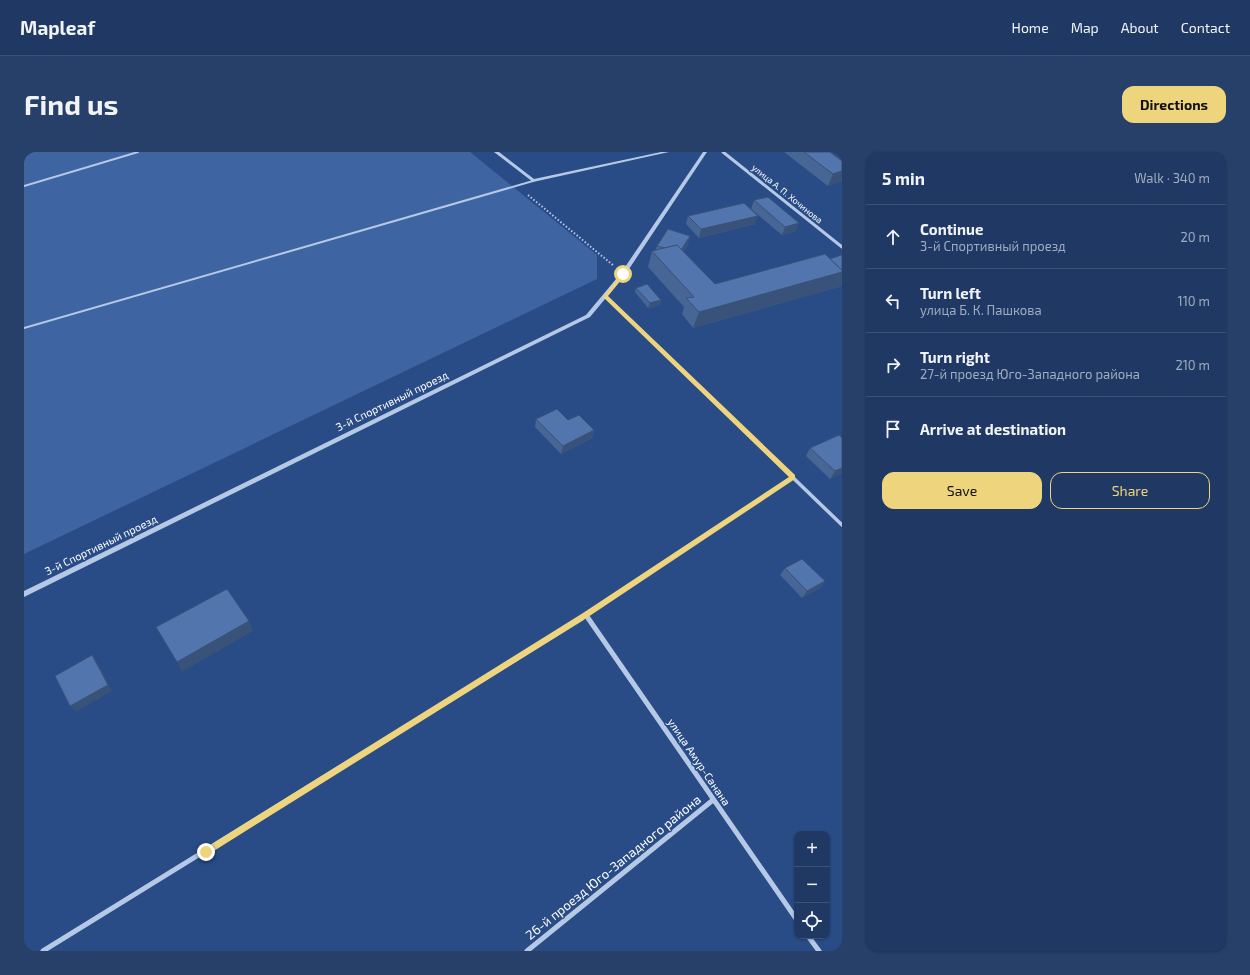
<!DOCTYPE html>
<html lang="en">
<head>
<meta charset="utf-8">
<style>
  body { margin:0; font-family:"Exo 2",sans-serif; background:#27406a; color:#f1f3f6 }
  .controls { position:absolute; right:12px; bottom:12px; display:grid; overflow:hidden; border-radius:8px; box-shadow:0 1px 3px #0004 }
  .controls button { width:36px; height:36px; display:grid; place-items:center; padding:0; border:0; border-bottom:1px solid #3c5378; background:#1f3964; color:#f1f3f6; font:20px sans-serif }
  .stop { position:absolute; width:12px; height:12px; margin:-9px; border:3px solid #eed47c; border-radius:50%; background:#fff }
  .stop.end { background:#eed47c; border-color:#fff; box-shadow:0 1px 4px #0008 }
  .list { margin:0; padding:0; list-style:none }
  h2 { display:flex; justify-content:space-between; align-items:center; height:52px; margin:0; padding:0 16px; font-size:17px }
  h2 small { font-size:13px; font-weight:400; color:#a1acbf }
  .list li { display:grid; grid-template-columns:26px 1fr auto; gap:12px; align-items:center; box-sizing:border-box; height:64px; padding:0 16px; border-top:1px solid #3c5378 }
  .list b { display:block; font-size:15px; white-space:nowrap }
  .list p { margin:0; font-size:13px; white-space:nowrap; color:#a1acbf }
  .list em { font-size:13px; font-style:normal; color:#a1acbf }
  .actions { display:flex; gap:8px; padding:12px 16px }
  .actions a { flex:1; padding:9px 0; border:1px solid #eed47c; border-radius:12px; text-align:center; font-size:14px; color:#eed47c }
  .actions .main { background:#eed47c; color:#111 }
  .icon { flex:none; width:22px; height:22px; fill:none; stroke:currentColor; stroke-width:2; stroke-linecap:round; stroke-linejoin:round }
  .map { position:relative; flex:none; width:818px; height:799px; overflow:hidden; border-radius:12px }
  header { display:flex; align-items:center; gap:24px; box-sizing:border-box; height:56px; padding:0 20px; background:#1f3964; border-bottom:1px solid #3c5378 }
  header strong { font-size:19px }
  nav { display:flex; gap:22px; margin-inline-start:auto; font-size:14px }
  .intro { display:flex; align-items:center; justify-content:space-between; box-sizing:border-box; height:96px; padding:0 24px }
  h1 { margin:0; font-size:28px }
  .button { padding:10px 18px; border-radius:12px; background:#eed47c; color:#111; font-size:14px; font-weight:700 }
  main { display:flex; gap:24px; padding:0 24px }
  aside { flex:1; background:#1f3964; border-radius:12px; box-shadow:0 1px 3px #0004 }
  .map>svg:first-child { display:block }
  .green { fill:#3e65a2 }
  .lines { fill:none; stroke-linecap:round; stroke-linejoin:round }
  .path { stroke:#b5c9e7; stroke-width:2; stroke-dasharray:1.5 2; stroke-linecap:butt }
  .service { stroke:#b5c9e7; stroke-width:2 }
  .minor-far2 { stroke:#b5c9e7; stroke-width:3 }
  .minor-far1 { stroke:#b5c9e7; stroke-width:3.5 }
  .minor { stroke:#b5c9e7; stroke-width:5 }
  .tertiary { fill:#b5c9e7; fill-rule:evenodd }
  .wall { fill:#476595 }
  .shaded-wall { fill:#395279 }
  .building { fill:#5275ad; stroke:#395279 }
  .route { fill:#eed47c }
  .labels { text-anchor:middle; stroke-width:3; stroke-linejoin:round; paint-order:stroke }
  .far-street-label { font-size:9px; fill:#fff; stroke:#294c86 }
  .street-label { font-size:11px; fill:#fff; stroke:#294c86 }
  .near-street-label { font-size:13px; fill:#fff; stroke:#294c86 }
</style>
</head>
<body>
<header>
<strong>Mapleaf</strong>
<nav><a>Home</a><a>Map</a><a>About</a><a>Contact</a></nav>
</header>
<div class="intro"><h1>Find us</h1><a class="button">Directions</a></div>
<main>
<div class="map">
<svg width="818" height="799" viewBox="0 0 818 799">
  <rect width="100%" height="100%" fill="#294c86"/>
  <!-- green -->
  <path class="green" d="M0 0H446L573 103V127L0 402Z"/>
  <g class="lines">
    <!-- path -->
    <path class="path" d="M504 43 590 114"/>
    <!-- service -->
    <g class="service">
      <path d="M0 34 114 0"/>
      <path d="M0 176 509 29"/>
    </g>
    <!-- minor-far2 -->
    <g class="minor-far2">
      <path d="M699 0 818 95"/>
      <path d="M581 144 645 205"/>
    </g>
    <!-- minor-far1 -->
    <g class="minor-far1">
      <path d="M643 204 818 373"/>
      <path d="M562 463 564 467"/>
      <path d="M556 467 769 325"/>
    </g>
    <!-- minor -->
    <g class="minor">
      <path d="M564 466 773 768"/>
      <path d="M784 784 795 799"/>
      <path d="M19 799 558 466"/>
      <path d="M503 799 689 648"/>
    </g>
    <!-- tertiary -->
    <g class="tertiary">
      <path d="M470 0H475L510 27 637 0H645L509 30Z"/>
      <path d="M679 0H683L601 123 566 165 0 445V439L562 163 597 121Z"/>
    </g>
  </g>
  <!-- wall -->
  <g class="wall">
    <path d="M760 0H806L818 9 804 34Z"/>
    <path d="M730 48 772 79 758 83 727 57Z"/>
    <path d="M664 64 731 72 675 86 662 72Z"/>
    <path d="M664 93 659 100 691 132 818 104V134L669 176 658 162 660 155 624 115 628 99H631L633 94Z"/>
    <path d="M612 136 637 148 636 153 624 156 611 140Z"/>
    <path d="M512 267 570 278 568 286 537 302 511 275Z"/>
    <path d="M818 286V321L806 327 782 304 786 296Z"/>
    <path d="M761 416 801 429 795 437 778 446 756 423Z"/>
  </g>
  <!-- shaded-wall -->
  <g class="shaded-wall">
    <path d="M818 19V30L804 34 809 22Z"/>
    <path d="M734 64 731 72 675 86 677 77Z"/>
    <path d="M775 71 772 79 758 83 761 75Z"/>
    <path d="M666 84 664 93 653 109 655 101Z"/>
    <path d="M818 120V134L669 176 675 160Z"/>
    <path d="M637 148 636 153 624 156 626 151Z"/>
    <path d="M570 278 568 286 537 302 539 294Z"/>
    <path d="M818 316V321L806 327 811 319Z"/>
    <path d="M801 429 795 437 778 446 783 439Z"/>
    <path d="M225 469 229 479 158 520 153 510Z"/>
    <path d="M68 503 73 510 88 539 52 560 46 554Z"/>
  </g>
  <!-- building -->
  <g class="building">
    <path d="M780 0H806L818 9V19L809 22Z"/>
    <path d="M744 45 775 71 761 75 730 48Z"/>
    <path d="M720 51 734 64 677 77 664 64Z"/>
    <path d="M644 77 666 84 657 98 653 93 641 96 633 94Z"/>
    <path d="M653 93 691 132 801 102 818 118V120L675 160 662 146 670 145 628 99Z"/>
    <path d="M817 103 818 104V118L806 107Z"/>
    <path d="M623 132 637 148 626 151 612 136Z"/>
    <path d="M533 257 544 268 555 263 570 278 539 294 512 267Z"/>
    <path d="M815 283 818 286V316L811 319 786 296Z"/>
    <path d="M778 407 801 429 783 439 761 416Z"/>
    <path d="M203 437 225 469 153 510 132 475Z"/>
    <path d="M68 503 84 533 46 554 31 524Z"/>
  </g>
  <!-- route -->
  <path class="route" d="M598 121 602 122 584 144 771 323V327L564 465 185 702H180V697L559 461 765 325 579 145Z"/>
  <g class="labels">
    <!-- far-street labels -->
    <g class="far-street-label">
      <text transform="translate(763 42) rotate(39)" y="3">улица А. П. Хочинова</text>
    </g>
    <!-- street labels -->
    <g class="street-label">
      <text transform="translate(368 249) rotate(-26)" y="4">3-й Спортивный проезд</text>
      <text transform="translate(77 393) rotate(-26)" y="4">3-й Спортивный проезд</text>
      <text transform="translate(675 610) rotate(56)" y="4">улица Амур-Санана</text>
    </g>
    <!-- near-street labels -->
    <g class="near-street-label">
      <text transform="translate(589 715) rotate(-39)" y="5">26-й проезд Юго-Западного района</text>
    </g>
  </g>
</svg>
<div class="controls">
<button>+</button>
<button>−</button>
<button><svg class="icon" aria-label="locate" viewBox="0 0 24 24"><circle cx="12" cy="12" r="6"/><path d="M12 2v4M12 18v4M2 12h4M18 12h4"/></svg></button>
</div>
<div class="stop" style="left:599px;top:122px"></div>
<div class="stop end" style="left:182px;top:700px"></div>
</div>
<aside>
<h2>5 min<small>Walk · 340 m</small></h2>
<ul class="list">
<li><svg class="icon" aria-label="ahead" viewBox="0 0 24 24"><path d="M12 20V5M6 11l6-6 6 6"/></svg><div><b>Continue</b><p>3-й Спортивный проезд</p></div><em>20 m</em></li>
<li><svg class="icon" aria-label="left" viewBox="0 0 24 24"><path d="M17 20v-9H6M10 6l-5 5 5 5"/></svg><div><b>Turn left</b><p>улица Б. К. Пашкова</p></div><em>110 m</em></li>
<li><svg class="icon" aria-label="right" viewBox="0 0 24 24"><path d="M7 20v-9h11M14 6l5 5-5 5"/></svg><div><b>Turn right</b><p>27-й проезд Юго-Западного района</p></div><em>210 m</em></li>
<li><svg class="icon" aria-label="arrive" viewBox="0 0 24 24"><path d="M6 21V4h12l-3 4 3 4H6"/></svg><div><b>Arrive at destination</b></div></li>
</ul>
<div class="actions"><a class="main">Save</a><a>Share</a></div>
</aside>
</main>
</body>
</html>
